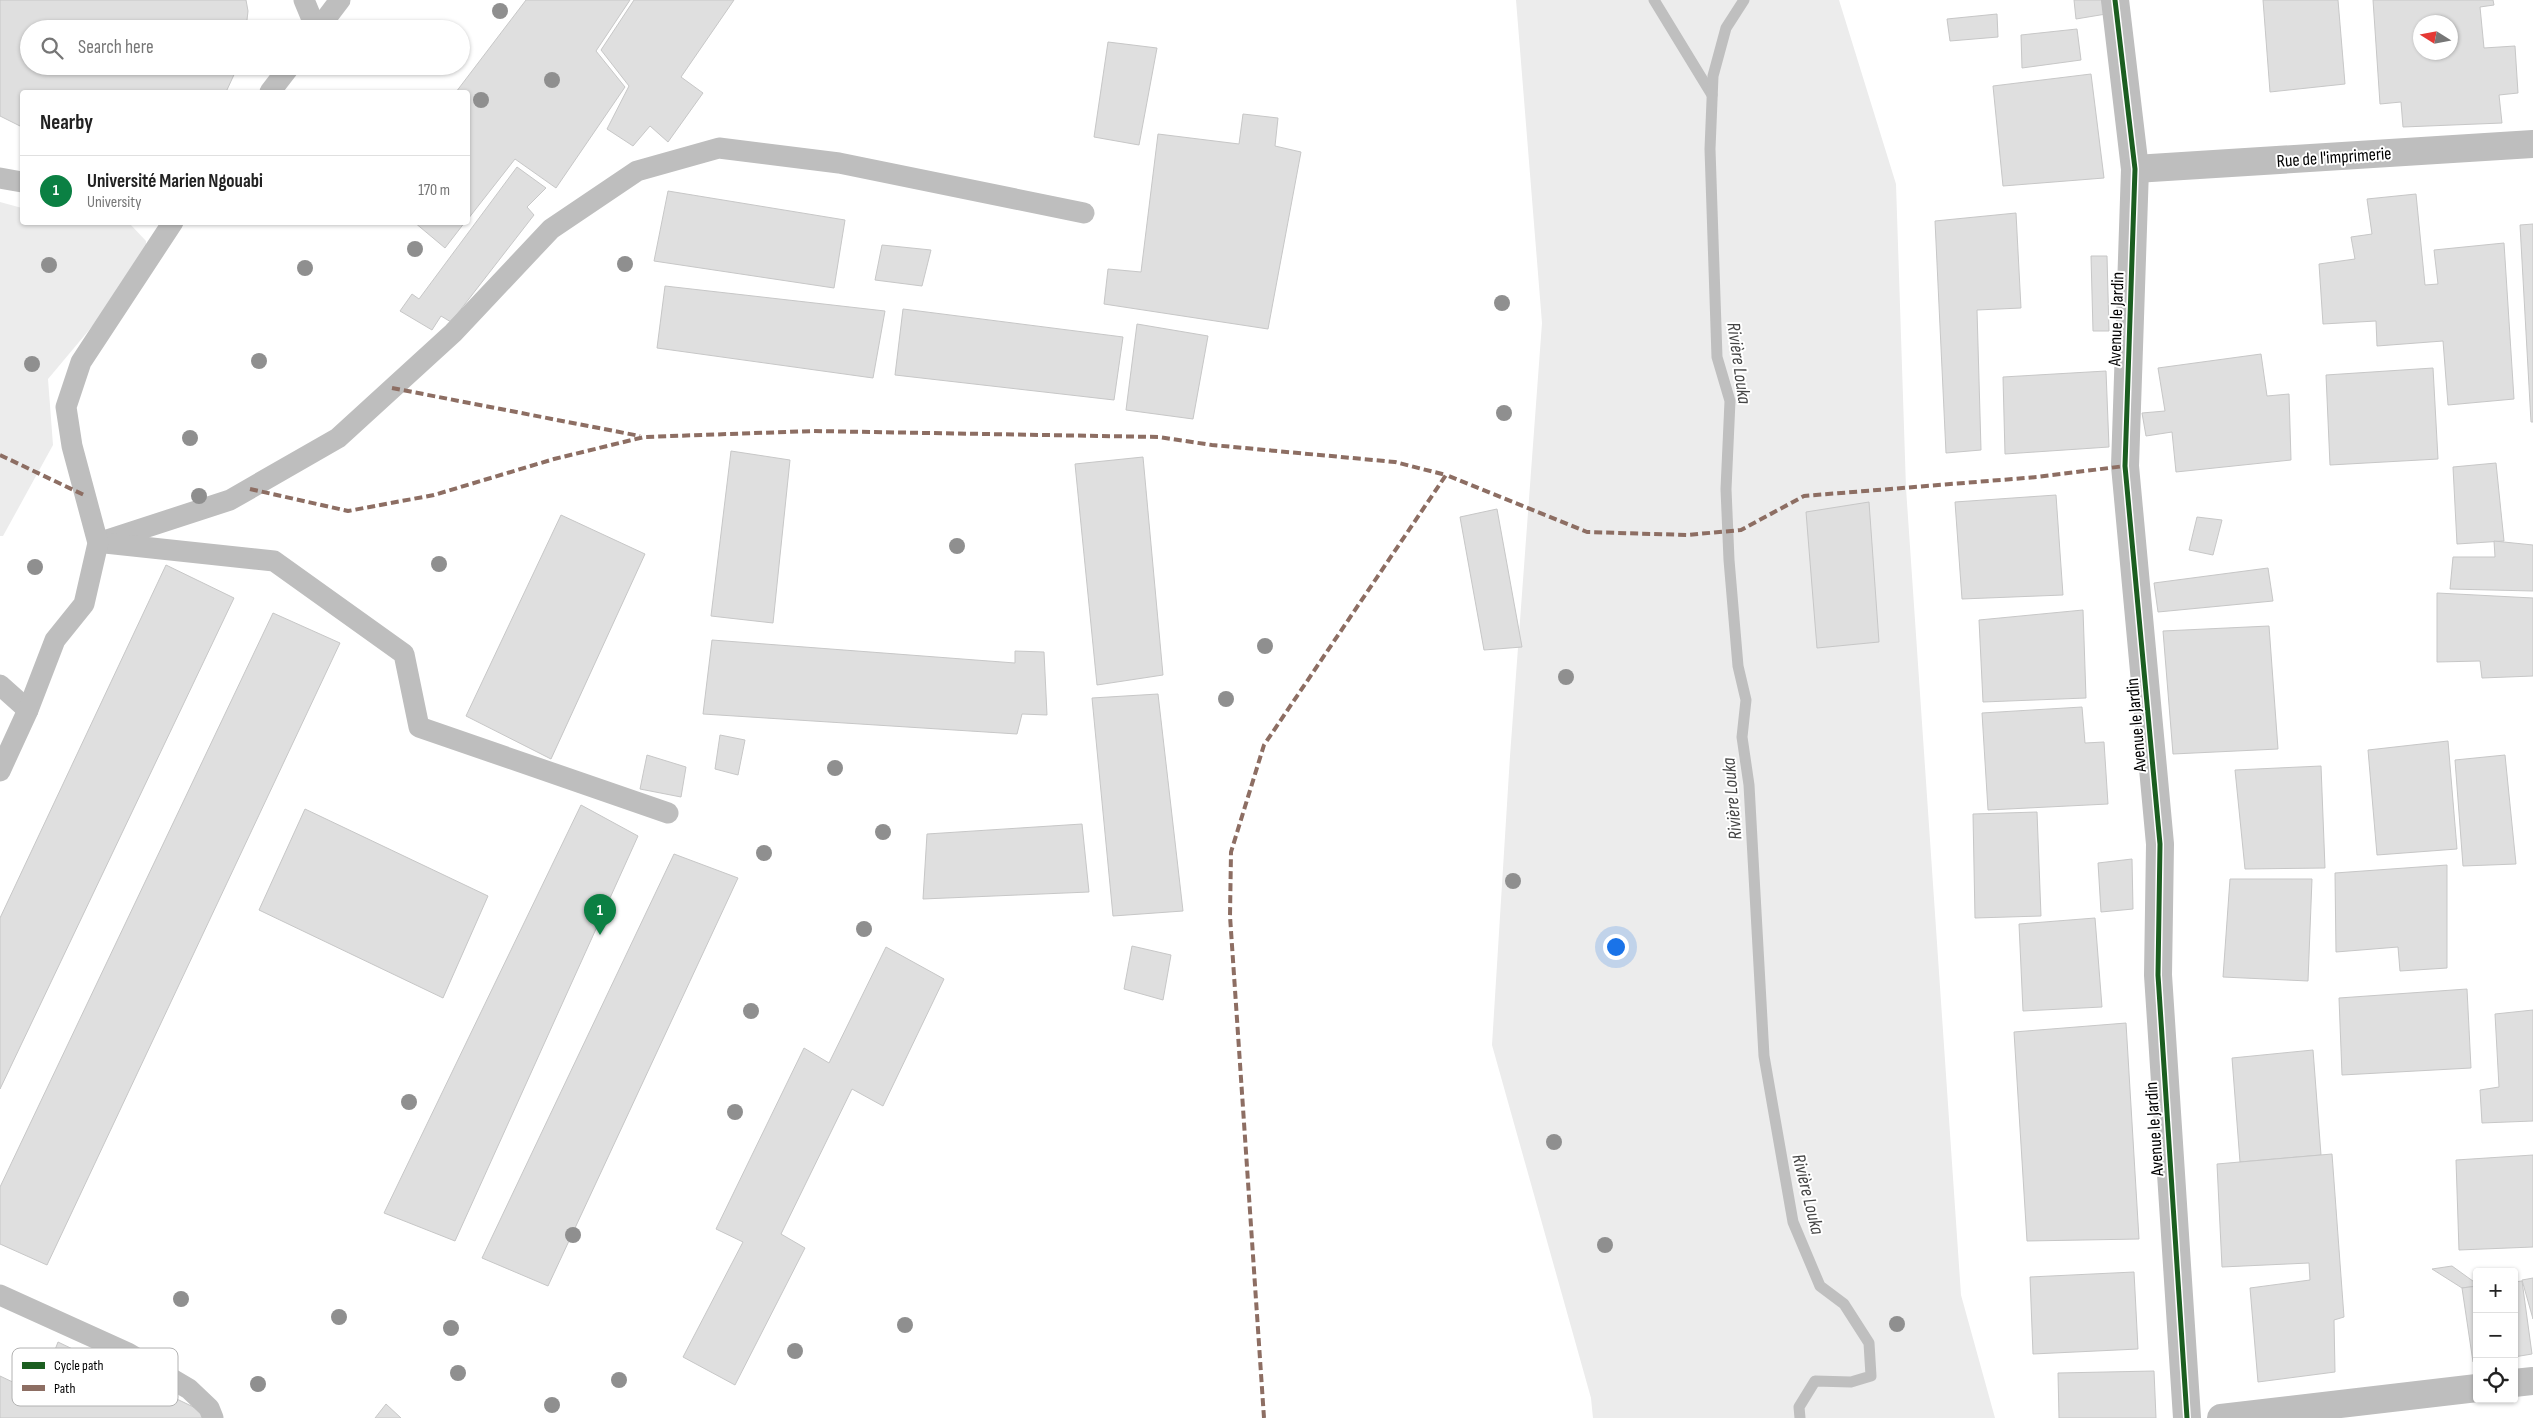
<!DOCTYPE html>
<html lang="en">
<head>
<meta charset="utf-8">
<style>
  body { margin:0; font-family:"Sofia Sans Condensed",sans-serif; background:#f2f2f2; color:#222 }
  .controls { position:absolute; right:15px; bottom:15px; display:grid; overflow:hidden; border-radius:5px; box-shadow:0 1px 4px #0004 }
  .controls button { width:45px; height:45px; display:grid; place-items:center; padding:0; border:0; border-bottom:1px solid #e0e0e0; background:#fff; color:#222; font:25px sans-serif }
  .compass { position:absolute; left:2413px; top:15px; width:45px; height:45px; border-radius:50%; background:#fff; box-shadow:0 1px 4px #0004; rotate:281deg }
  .you { position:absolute; left:1615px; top:946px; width:18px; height:18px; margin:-12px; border:4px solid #fff; border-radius:50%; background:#1a73e8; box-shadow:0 0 0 8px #1a73e833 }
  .badge { display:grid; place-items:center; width:32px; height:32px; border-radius:50%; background:#0b8043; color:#fff; font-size:16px; font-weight:700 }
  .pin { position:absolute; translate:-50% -41px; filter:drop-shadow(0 1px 2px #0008) }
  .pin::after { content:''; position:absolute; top:26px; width:18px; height:15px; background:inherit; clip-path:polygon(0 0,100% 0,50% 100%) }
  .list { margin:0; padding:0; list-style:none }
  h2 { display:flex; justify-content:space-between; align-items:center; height:65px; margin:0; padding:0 20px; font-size:21px }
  h2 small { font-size:16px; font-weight:400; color:#767676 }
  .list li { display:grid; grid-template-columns:32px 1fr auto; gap:15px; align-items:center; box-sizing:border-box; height:70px; padding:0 20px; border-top:1px solid #e0e0e0 }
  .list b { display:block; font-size:19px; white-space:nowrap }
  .list p { margin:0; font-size:16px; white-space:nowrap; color:#767676 }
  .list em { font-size:16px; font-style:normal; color:#767676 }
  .icon { flex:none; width:28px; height:28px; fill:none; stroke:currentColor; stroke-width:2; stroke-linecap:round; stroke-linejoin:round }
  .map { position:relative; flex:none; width:2533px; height:1418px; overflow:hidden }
  .search { position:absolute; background:#fff; box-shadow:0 1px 4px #0004; left:20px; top:20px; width:450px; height:55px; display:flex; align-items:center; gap:12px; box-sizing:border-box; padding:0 18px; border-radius:28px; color:#767676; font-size:19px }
  .panel { position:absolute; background:#fff; box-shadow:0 1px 4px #0004; left:20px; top:90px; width:450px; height:135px; border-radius:5px }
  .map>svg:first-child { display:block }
  .green { fill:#ececec }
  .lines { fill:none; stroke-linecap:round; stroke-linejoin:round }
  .stream { stroke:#bfbfbf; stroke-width:11 }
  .building { fill:#dfdfdf; stroke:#c7c7c7; fill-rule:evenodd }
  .lane { stroke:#bebebe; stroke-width:21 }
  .street { stroke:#bebebe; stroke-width:28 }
  .quiet { stroke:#8d6e63; stroke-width:4; stroke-dasharray:8 4; stroke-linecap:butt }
  .cycleway-casing { stroke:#fff; stroke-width:8 }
  .cycleway { stroke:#1b5e20; stroke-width:5 }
  .tree { fill:#8f8f8f }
  .labels { text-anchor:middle; stroke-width:4; stroke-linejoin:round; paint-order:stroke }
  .street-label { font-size:18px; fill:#000; stroke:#fff }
  .water-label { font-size:19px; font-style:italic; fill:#444; stroke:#fff }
  .key { fill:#fff; stroke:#b2b2b2; stroke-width:1 }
  .key-label { font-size:14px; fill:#000 }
</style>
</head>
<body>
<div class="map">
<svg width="2533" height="1418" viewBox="0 0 2533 1418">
  <rect width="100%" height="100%" fill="#fff"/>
  <!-- green -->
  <g class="green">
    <path d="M1516 0H1839L1896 184 1906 488 1961 1295 1995 1418H1593L1591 1398 1492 1045 1510 756 1542 323Z"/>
    <path d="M0 202 22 208V222L129 223 146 241V262L48 379 53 445 3 536H0Z"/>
  </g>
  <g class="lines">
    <!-- stream -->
    <g class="stream">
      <path d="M1654 0 1712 95"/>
      <path d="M1744 0 1726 28 1713 76 1710 149 1717 357 1730 401 1726 489 1729 560 1738 666 1746 700 1742 737 1749 785 1764 1056 1793 1222 1820 1286 1844 1304 1869 1343 1871 1376 1851 1382 1815 1381 1799 1407 1800 1418"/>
    </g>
  </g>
  <!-- building -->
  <g class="building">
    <path d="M0 0H246L248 11 246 29H29V66H238L226 92H22V127L0 116Z"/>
    <path d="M526 0H630L596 51 625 87 556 188 515 159 468 219V92H456Z"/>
    <path d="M634 0H734L681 77 703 93 668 142 650 126 633 146 607 129 629 86 601 50Z"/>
    <path d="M2074 0H2104L2106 14 2076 19Z"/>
    <path d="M2263 0H2338L2345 84 2270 92Z"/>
    <path d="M2373 0H2493L2494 5 2480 7 2484 48 2515 46 2518 93 2499 95 2502 123 2403 127 2401 102 2380 104ZM2420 22H2450V52H2420Z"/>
    <path d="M1997 14 1998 37 1950 41 1947 19Z"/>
    <path d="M2077 29 2081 60 2022 68 2021 35Z"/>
    <path d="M1108 42 1157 48 1139 145 1094 137Z"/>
    <path d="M2091 74 2104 178 2003 186 1993 86Z"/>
    <path d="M1243 114 1278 118 1275 146 1301 152 1268 329 1104 304 1108 269 1141 272 1158 134 1239 144Z"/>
    <path d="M517 167 546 188 527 207 534 215 451 322 441 316 432 330 400 311 412 294 419 299Z"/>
    <path d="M668 191 845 220 834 288 654 261Z"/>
    <path d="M2416 194 2425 285 2438 284 2434 250 2504 243 2514 399 2448 405 2443 341 2377 346 2376 321 2323 324 2319 264 2355 259 2351 237 2372 234 2367 199Z"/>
    <path d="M2016 213 2021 308 1977 310 1981 450 1946 453 1935 221Z"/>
    <path d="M414 222H465L445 248Z"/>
    <path d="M2533 224V422H2531L2520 225Z"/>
    <path d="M882 245 931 250 922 286 875 280Z"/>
    <path d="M2091 256H2107L2109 331H2093Z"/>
    <path d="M665 286 885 311 873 378 657 348Z"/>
    <path d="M903 309 1123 337 1114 400 895 375Z"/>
    <path d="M1137 324 1208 336 1193 419 1126 410Z"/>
    <path d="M2261 354 2267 396 2289 394 2291 460 2176 472 2172 432 2146 436 2142 413 2165 411 2158 368Z"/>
    <path d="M2433 368 2438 459 2330 465 2326 375Z"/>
    <path d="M2106 371 2109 447 2005 454 2003 377Z"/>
    <path d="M731 451 790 460 773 623 711 616Z"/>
    <path d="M1143 457 1163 675 1097 685 1075 464Z"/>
    <path d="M2496 463 2504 541 2457 544 2453 467Z"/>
    <path d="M2056 495 2063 595 1962 599 1955 502Z"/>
    <path d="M1869 502 1879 642 1817 648 1806 512Z"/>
    <path d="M1497 509 1522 647 1484 650 1460 517Z"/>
    <path d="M561 515 645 554 551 759 466 716Z"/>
    <path d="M2197 517 2222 520 2213 555 2189 550Z"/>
    <path d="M2494 541 2533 545V591L2450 589 2453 557H2495Z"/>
    <path d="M166 565 234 598 0 1089V918Z"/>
    <path d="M2268 568 2273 601 2158 612 2154 583Z"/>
    <path d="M2437 593 2533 598V676L2482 678 2480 661 2437 662Z"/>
    <path d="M2083 610 2086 698 1983 702 1979 620Z"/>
    <path d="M273 613 340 643 47 1265 0 1244V1187Z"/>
    <path d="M2269 626 2278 749 2173 754 2163 631Z"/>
    <path d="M712 640 1015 663V651L1044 652 1047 715 1022 714 1017 734 703 714Z"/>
    <path d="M1158 694 1183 911 1113 916 1092 698Z"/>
    <path d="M2082 707 2085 743 2104 742 2108 804 1988 810 1982 713Z"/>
    <path d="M720 735 745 740 738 775 715 769Z"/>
    <path d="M2448 741 2457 849 2377 855 2368 750Z"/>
    <path d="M647 755 686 767 681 797 640 789Z"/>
    <path d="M2505 755 2516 864 2463 866 2455 760Z"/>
    <path d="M2321 766 2325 868 2245 869 2235 770Z"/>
    <path d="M581 805 638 836 455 1241 384 1213Z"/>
    <path d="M305 809 488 896 443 998 259 910Z"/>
    <path d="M2037 812 2041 916 1975 918 1973 814Z"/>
    <path d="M1082 824 1089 892 923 899 927 834Z"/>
    <path d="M674 854 738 878 548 1286 482 1258Z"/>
    <path d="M2132 859 2133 909 2101 912 2098 863Z"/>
    <path d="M2447 865V968L2400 971 2398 947 2336 952 2335 873Z"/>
    <path d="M2230 879H2312L2308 981 2223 977Z"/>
    <path d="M2095 918 2102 1007 2023 1011 2019 924Z"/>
    <path d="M1132 946 1171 955 1163 1000 1124 989Z"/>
    <path d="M886 947 944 979 883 1106 852 1089 781 1234 805 1248 735 1385 683 1357 743 1242 716 1229 804 1048 829 1063Z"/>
    <path d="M2467 989 2471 1068 2342 1075 2339 998Z"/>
    <path d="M2533 1010V1121L2482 1123 2480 1090 2499 1087 2495 1014Z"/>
    <path d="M2126 1023 2139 1239 2027 1241 2014 1032Z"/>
    <path d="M2313 1050 2321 1155 2240 1162 2232 1058Z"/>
    <path d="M2332 1154 2344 1317 2334 1320 2335 1372 2258 1382 2250 1288 2310 1280 2309 1263 2222 1267 2217 1164Z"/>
    <path d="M2533 1155V1247L2459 1250 2456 1160Z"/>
    <path d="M2452 1266 2477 1284V1286L2462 1288 2432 1269Z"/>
    <path d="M2134 1272 2138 1349 2033 1354 2030 1277Z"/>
    <path d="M2533 1278V1319L2522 1280Z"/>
    <path d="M2522 1281 2532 1354 2514 1357V1282Z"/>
    <path d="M2477 1286V1362H2473L2462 1288Z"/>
    <path d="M58 1342 208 1414 207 1418H0V1376L38 1394Z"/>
    <path d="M2154 1371 2156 1418H2059L2058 1373Z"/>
    <path d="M386 1404 401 1418H375Z"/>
  </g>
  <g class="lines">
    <!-- lane -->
    <g class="lane">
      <path d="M304 0 316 29"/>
      <path d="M318 29 340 0"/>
      <path d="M270 92 290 66"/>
      <path d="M0 178 22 182"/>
      <path d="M98 543 230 500 338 438 453 333 551 229 637 171 719 148 839 163 1084 213"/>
      <path d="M105 543 274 561 404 654 419 727 668 813"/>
      <path d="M0 685 28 710"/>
      <path d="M0 771 28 710 55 640 84 604 98 543 72 446 66 407 81 362 173 222"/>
      <path d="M0 1295 128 1353 189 1389 209 1408 213 1418"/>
    </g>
    <!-- street -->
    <g class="street">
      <path d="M2115 0 2135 169 2125 466 2160 844 2158 975 2187 1418"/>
      <path d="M2135 169 2533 144"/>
      <path d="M2514 1383 2533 1381"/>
      <path d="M2221 1418 2477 1388"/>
    </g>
    <!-- quiet -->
    <g class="quiet">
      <path d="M392 388 640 436"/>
      <path d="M0 455 84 495"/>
      <path d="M250 489 348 511 434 495 554 459 644 437 814 431 1158 437 1212 445 1395 462 1446 475"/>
      <path d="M1264 1418 1230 916 1231 852 1264 745 1446 475 1587 532 1687 535 1741 530 1804 496 2037 477 2125 466"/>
    </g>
    <!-- cycleway casing -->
    <g class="cycleway-casing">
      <path id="cycleway" d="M2115 0 2135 169 2125 466 2160 844 2158 975 2187 1418"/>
    </g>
    <!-- cycleway -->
    <use href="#cycleway" class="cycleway"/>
  </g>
  <!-- trees -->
  <g class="tree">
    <circle cx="500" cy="11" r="8"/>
    <circle cx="552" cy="80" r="8"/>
    <circle cx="481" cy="100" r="8"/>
    <circle cx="415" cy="249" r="8"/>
    <circle cx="625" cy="264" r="8"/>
    <circle cx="49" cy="265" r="8"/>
    <circle cx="305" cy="268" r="8"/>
    <circle cx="1502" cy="303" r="8"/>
    <circle cx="259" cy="361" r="8"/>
    <circle cx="32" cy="364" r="8"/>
    <circle cx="1504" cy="413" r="8"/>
    <circle cx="190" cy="438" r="8"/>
    <circle cx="199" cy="496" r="8"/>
    <circle cx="957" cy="546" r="8"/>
    <circle cx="439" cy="564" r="8"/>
    <circle cx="35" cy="567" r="8"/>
    <circle cx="1265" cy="646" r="8"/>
    <circle cx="1566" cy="677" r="8"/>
    <circle cx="1226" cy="699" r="8"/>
    <circle cx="835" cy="768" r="8"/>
    <circle cx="883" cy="832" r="8"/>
    <circle cx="764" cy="853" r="8"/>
    <circle cx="1513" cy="881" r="8"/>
    <circle cx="864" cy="929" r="8"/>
    <circle cx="751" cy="1011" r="8"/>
    <circle cx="409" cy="1102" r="8"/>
    <circle cx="735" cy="1112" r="8"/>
    <circle cx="1554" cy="1142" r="8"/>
    <circle cx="573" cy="1235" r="8"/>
    <circle cx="1605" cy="1245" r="8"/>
    <circle cx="181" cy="1299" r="8"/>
    <circle cx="339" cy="1317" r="8"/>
    <circle cx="1897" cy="1324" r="8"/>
    <circle cx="905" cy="1325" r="8"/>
    <circle cx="451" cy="1328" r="8"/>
    <circle cx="795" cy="1351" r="8"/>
    <circle cx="458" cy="1373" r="8"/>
    <circle cx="619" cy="1380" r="8"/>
    <circle cx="258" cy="1384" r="8"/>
    <circle cx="552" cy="1405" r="8"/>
  </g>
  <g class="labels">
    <!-- street labels -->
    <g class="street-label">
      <text transform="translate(2334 157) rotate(-4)" y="6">Rue de l'imprimerie</text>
      <text transform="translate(2116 319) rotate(-88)" y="6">Avenue le Jardin</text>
      <text transform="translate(2136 725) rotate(-95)" y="6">Avenue le Jardin</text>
      <text transform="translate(2154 1129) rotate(-94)" y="6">Avenue le Jardin</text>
    </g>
    <!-- water labels -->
    <g class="water-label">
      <text transform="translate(1740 363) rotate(82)" y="7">Rivière Louka</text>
      <text transform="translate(1731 799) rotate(-95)" y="7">Rivière Louka</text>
      <text transform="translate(1809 1194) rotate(76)" y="7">Rivière Louka</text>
    </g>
  </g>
  <!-- legend -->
  <rect x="12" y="1348" width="166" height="58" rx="8" class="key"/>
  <rect x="22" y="1362" width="23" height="7" fill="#1b5e20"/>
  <rect x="22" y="1385" width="23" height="6" fill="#8d6e63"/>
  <g class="key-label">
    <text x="54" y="1370">Cycle path</text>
    <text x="54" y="1393">Path</text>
  </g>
</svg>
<div class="controls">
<button>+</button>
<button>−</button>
<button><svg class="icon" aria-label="locate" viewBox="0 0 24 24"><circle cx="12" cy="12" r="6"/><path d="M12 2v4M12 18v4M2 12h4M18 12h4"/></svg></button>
</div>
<svg class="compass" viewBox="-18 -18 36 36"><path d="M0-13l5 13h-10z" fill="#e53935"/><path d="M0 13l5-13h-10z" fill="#767676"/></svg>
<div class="you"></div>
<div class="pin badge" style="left:600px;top:935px">1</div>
<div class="search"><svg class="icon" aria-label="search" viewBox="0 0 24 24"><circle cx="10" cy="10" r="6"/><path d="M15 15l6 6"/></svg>Search here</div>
<section class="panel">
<h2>Nearby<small></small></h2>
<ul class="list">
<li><span class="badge">1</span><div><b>Université Marien Ngouabi</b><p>University</p></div><em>170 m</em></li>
</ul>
</section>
</div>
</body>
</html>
